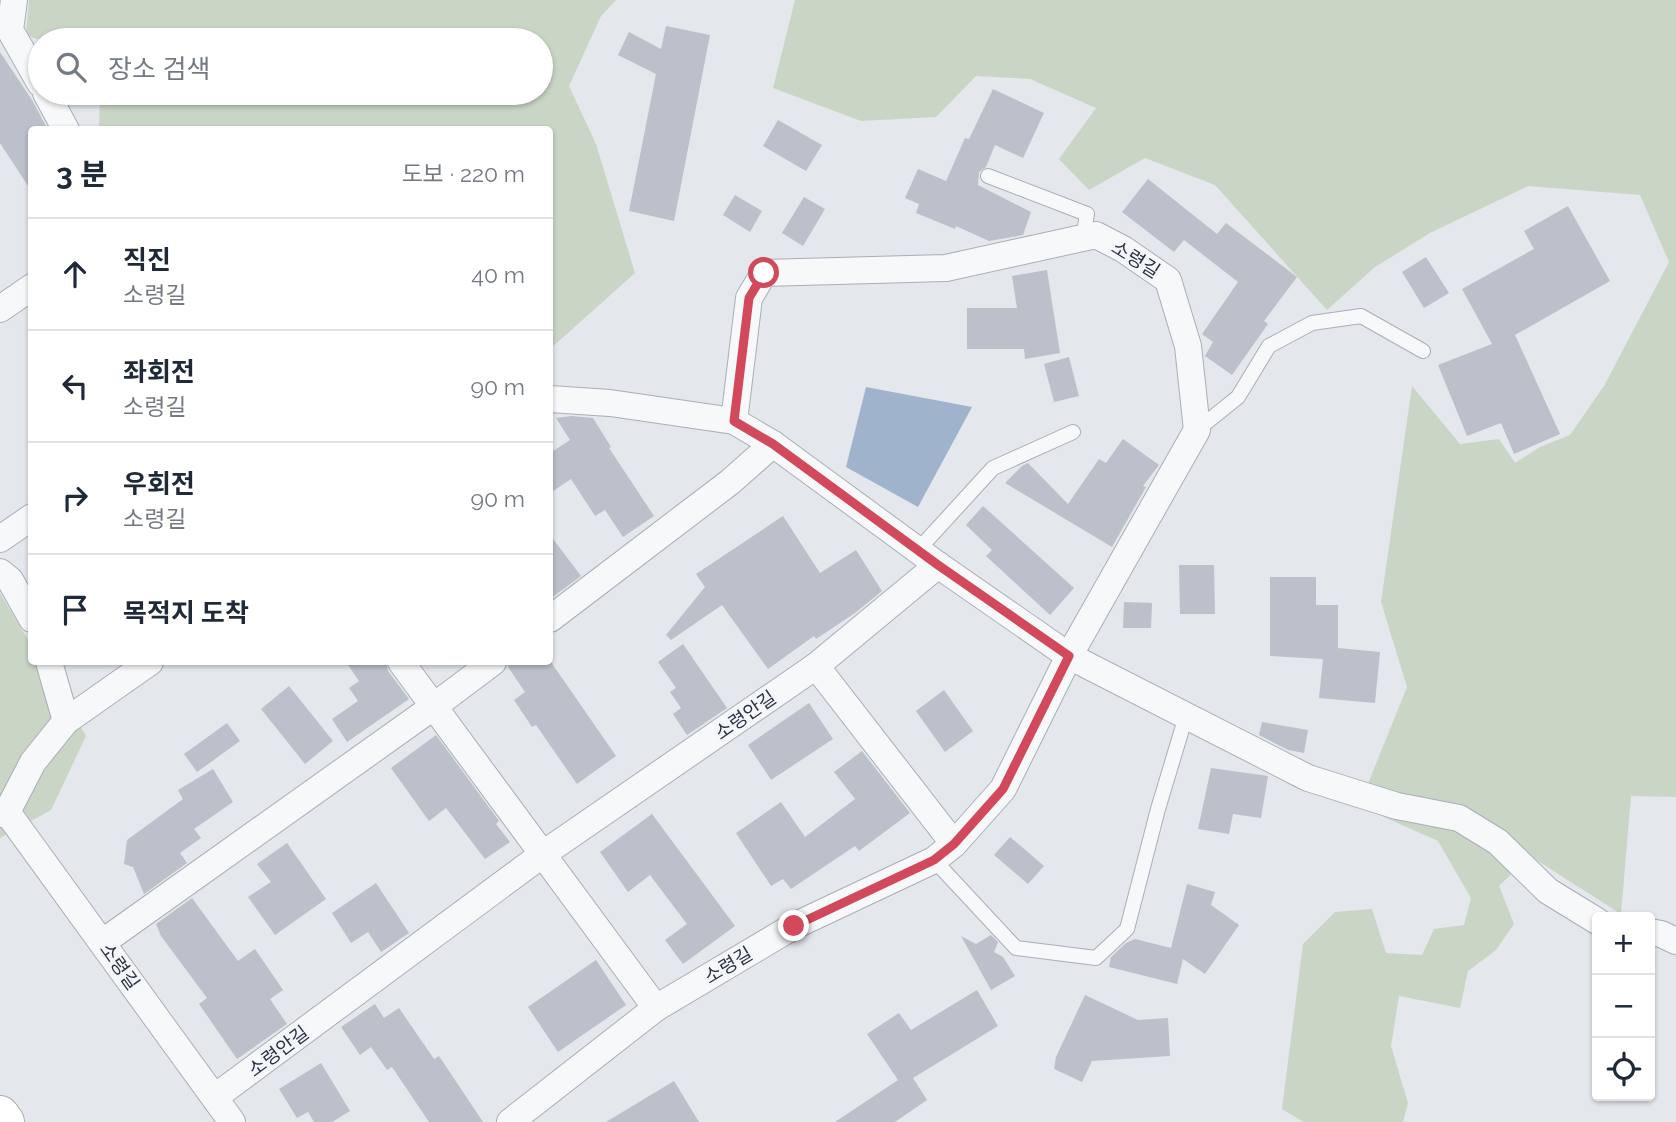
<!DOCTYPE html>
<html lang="ko">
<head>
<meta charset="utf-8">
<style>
  body { margin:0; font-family:Raleway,"Noto Sans KR",sans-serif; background:#f2f2f3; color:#1f2937 }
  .controls { position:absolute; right:21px; bottom:21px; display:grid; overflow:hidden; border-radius:7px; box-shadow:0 2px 5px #0004 }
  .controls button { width:63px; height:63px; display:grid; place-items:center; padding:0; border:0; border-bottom:2px solid #e0e1e3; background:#fff; color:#1f2937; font:35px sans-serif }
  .stop { position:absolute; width:21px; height:21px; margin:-16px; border:5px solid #d1495b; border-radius:50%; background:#fff }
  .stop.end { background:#d1495b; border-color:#fff; box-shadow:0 2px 7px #0008 }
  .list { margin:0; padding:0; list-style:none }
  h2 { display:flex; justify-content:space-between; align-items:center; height:91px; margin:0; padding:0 28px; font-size:30px }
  h2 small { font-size:23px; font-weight:400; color:#747a83 }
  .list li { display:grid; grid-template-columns:46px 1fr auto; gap:21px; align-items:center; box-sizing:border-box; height:112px; padding:0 28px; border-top:2px solid #e0e1e3 }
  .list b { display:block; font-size:26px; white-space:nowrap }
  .list p { margin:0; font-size:23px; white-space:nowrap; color:#747a83 }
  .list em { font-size:23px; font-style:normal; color:#747a83 }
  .icon { flex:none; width:38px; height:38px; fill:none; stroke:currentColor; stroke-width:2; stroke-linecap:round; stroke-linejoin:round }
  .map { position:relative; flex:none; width:1676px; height:1122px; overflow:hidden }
  .search { position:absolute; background:#fff; box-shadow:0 2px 5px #0004; left:28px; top:28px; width:525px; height:77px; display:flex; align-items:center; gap:18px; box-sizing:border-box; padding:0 24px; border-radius:38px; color:#747a83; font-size:26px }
  .panel { position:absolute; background:#fff; box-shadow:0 2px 5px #0004; left:28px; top:126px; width:525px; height:539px; border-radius:7px }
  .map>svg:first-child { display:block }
  .green { fill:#c9d6c5 }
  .water { fill:#9fb4cc }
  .building { fill:#bbc0ca }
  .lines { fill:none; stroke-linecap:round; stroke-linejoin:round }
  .lane-casing { stroke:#a9aeb7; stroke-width:16 }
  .street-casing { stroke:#a9aeb7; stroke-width:28 }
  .secondary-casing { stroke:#a9aeb7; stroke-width:40 }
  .lane { stroke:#f7f8fa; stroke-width:14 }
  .street { stroke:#f7f8fa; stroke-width:26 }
  .secondary { stroke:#fff; stroke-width:38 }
  .route { stroke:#d1495b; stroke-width:9 }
  .labels { text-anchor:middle; stroke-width:6; stroke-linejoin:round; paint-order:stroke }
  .street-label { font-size:19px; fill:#2b3445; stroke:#f4f6f9 }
</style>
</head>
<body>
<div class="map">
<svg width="1676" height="1122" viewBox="0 0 1676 1122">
  <rect width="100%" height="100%" fill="#e4e7ec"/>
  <!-- green -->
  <g class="green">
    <path d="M29 0H616L601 16 569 86 596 144 635 273 550 349V130L99 129 100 93H541V40H40L26 35Z"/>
    <path d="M795 0H1676V797L1631 796 1621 914 1530 856 1499 886 1514 924 1496 950 1468 971 1460 1008 1399 996 1391 1046 1408 1103 1403 1122H1304L1282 1109 1303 944 1335 912 1372 909 1386 953 1422 955 1434 929 1464 925 1471 898 1438 841 1359 806 1407 687 1381 602 1412 386 1460 444 1499 439 1515 463 1540 447 1570 435 1604 386 1669 262 1640 195 1528 186 1430 233 1375 267 1327 310 1215 185 1145 158 1089 190 1059 159 1096 108 1030 79 976 76 936 117 861 121 773 88Z"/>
    <path d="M0 593 31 645 32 662H42L86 736 51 810 0 838Z"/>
  </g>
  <!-- water -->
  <path class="water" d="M866 387 972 407 918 507 846 467Z"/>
  <!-- building -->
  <g class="building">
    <path d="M666 26 710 35 674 221 629 211 656 74 618 55 629 32 661 49Z"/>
    <path d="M0 52 32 100 48 130H32V192L0 143Z"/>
    <path d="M993 89 1044 113 1023 158 995 145 986 167 979 172 978 185 1031 212 1023 235 989 241 956 226 955 229 916 213 919 204 905 198 918 169 946 181 965 138 969 139Z"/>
    <path d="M778 120 822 145 806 171 763 146Z"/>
    <path d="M1148 179 1217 234 1226 223 1297 277 1264 321 1268 324 1232 375 1205 356 1213 342 1202 334 1238 282 1184 240 1174 252 1122 212Z"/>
    <path d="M735 195 762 211 750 232 723 215Z"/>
    <path d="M804 197 825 209 803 246 782 233Z"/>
    <path d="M1568 206 1610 281 1515 335 1560 434 1514 454 1501 423 1467 436 1438 365 1492 344 1462 289 1534 249 1524 231Z"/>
    <path d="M1426 257 1449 293 1424 308 1402 272Z"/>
    <path d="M1047 270 1060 353 1025 359 1024 349H967V308H1017L1012 276Z"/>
    <path d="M1069 357 1079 396 1054 402 1044 364Z"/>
    <path d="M571 416 593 418 611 447 609 448 654 516 623 537 605 510 595 516 571 479 550 493V453L570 440 556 418Z"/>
    <path d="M1123 439 1159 465 1143 486 1146 487 1112 547 1005 483 1022 466 1028 463 1068 504 1099 459 1106 463Z"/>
    <path d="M983 506 1074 588 1050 615 986 556 992 550 966 525Z"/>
    <path d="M783 516 820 573 856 550 882 591 855 613 816 639 814 636 768 669 722 605 671 640 666 635 705 587 696 574Z"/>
    <path d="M550 535 581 576 550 599Z"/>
    <path d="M1179 565H1214L1215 614H1180Z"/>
    <path d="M1270 577H1316V605H1338V648L1380 652 1375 703 1319 698 1323 659 1270 656Z"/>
    <path d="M1124 602 1152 603 1151 628H1123Z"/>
    <path d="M683 644 727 708 687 735 673 714 681 708 670 692 676 688 658 662Z"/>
    <path d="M346 662H386L388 671 409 699 347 742 332 719 358 701 349 688 359 681Z"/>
    <path d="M509 662H551L616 756 577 784 536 725 532 727 514 700 525 692 508 667Z"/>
    <path d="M289 686 333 741 305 764 261 709Z"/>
    <path d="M944 690 973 731 945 752 916 711Z"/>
    <path d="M809 703 833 739 771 780 748 745Z"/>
    <path d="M1262 722 1308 730 1304 753 1288 750 1259 735Z"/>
    <path d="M227 723 240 741 197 772 184 754Z"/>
    <path d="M436 735 499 821 496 824 510 842 485 859 446 808 429 821 391 768Z"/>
    <path d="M862 751 910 813 859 851 855 846 791 889 783 879 771 886 736 833 781 802 805 837 855 799 834 772Z"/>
    <path d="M1211 768 1268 776 1261 818 1233 814 1229 834 1198 829Z"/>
    <path d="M213 769 233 802 194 829 201 838 180 853 187 863 144 894 133 867 124 864 127 840 183 799 178 790Z"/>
    <path d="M652 814 735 926 683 964 665 940 687 924 650 875 628 892 600 852Z"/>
    <path d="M1010 837 1044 866 1028 884 994 855Z"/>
    <path d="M287 843 326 899 275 935 248 897 271 882 257 864Z"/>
    <path d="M376 883 409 933 381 952 368 932 351 943 332 913Z"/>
    <path d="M1187 884 1215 892 1211 905 1239 925 1205 974 1183 959 1177 984 1109 967 1111 957 1126 943 1135 939 1171 948Z"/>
    <path d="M192 898 238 961 255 949 283 990 270 999 287 1024 237 1059 199 1004 207 998 161 936 156 924Z"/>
    <path d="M991 935 998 942 994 952 1003 957 1015 976 991 990 961 936 976 944Z"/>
    <path d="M596 960 626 1005 558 1052 528 1007Z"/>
    <path d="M977 990 998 1026 913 1078 927 1100 895 1122H835L898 1080 867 1034 899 1013 911 1030Z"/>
    <path d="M1085 995 1138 1020 1168 1018 1170 1056 1092 1061 1082 1082 1054 1069 1056 1057Z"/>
    <path d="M375 1004 384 1018 399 1008 434 1059 439 1056 483 1122H429L392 1067 387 1070 371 1047 360 1055 341 1027Z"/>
    <path d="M321 1063 350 1111 332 1122H314L308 1112 297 1118 279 1089Z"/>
    <path d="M674 1081 699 1122H606Z"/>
  </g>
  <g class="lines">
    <!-- lane casing -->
    <g class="lane-casing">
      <g id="lane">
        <path d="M988 176 1087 214 1083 238"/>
        <path d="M1197 430 1238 397 1269 346 1312 323 1361 316 1423 351"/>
        <path d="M918 550 993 468 1073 432"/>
        <path d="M934 860 1016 948 1096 958 1127 929 1158 809 1186 716"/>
      </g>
    </g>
    <!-- street casing -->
    <g class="street-casing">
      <g id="street">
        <path d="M14 0 10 30 40 83"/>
        <path d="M46 93 66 130"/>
        <path d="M0 309 32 287"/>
        <path d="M550 399 610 403 734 421 773 444 938 565 1069 656 1308 778 1397 806 1459 818 1498 842 1548 891 1597 921"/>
        <path d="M0 539 32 517"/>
        <path d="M0 572 10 580 32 619"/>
        <path d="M550 619 730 482 773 444"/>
        <path d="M49 662 66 721"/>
        <path d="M401 662 656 1008"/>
        <path d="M816 666 954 844"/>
        <path d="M7 812 232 1122"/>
        <path d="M0 814 7 812 33 762 66 721 150 662"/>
        <path d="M1650 932 1661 934 1676 941"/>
        <path d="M103 942 433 707 493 662"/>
        <path d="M215 1097 543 854 816 666 938 565"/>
        <path d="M510 1122 656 1008 794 926 934 860 954 844 1003 789 1069 656 1197 430 1188 346 1168 280 1123 249 1096 235 946 268 764 273 749 298 734 421"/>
      </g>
    </g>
    <!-- secondary casing -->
    <g class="secondary-casing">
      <path id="secondary" d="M0 1115 5 1122"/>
    </g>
    <!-- lane -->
    <use href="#lane" class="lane"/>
    <!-- street -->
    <use href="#street" class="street"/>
    <!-- secondary -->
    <use href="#secondary" class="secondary"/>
  </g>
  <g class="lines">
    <!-- route -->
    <path class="route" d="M764 273 749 298 734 421 773 444 938 565 1069 656 1003 789 954 844 934 860 794 926"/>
  </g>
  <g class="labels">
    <!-- street labels -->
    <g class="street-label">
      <text transform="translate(1136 259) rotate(32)" y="7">소령길</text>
      <text transform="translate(745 715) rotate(-35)" y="7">소령안길</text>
      <text transform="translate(728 965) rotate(-31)" y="7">소령길</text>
      <text transform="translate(120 966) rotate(54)" y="7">소령길</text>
      <text transform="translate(278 1051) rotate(-37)" y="7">소령안길</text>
    </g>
  </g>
</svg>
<div class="controls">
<button>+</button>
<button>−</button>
<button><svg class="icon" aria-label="locate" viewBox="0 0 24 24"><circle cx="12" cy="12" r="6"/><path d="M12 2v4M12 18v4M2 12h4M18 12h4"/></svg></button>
</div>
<div class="stop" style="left:764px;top:273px"></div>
<div class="stop end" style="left:794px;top:926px"></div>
<div class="search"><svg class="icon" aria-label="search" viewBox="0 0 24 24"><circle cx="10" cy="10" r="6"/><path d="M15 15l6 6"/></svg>장소 검색</div>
<section class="panel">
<h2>3 분<small>도보 · 220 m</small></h2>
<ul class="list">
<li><svg class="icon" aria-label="ahead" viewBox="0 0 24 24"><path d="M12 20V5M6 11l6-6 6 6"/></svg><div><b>직진</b><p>소령길</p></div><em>40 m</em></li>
<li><svg class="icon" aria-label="left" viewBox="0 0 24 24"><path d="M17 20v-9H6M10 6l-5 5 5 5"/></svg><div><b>좌회전</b><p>소령길</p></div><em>90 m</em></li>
<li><svg class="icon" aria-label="right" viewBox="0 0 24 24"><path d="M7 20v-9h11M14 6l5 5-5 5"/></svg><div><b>우회전</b><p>소령길</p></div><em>90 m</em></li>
<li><svg class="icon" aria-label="arrive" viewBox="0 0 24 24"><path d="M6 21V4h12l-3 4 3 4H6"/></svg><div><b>목적지 도착</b></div></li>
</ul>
</section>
</div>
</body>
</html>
